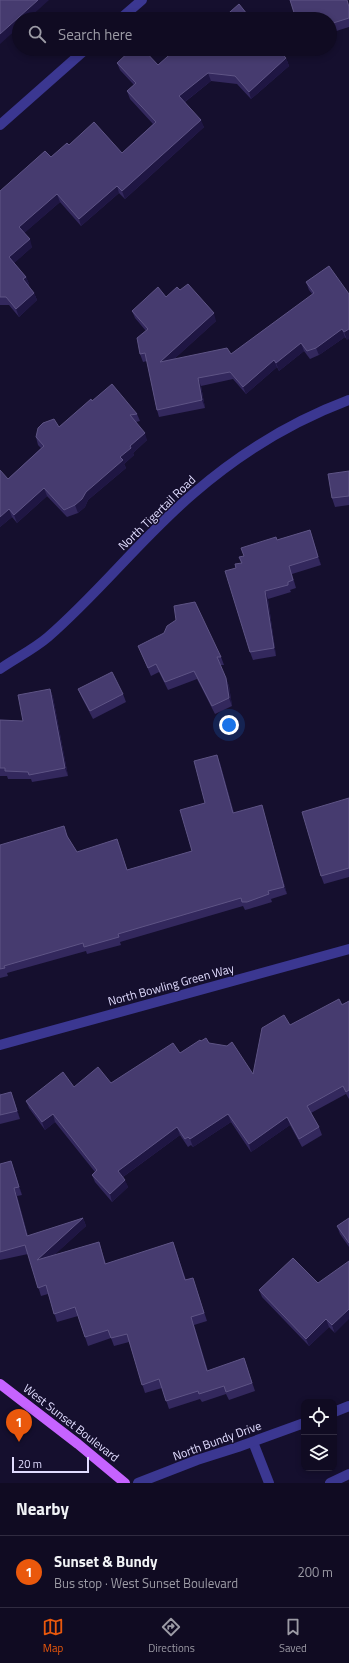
<!DOCTYPE html>
<html lang="en">
<head>
<meta charset="utf-8">
<style>
  body { margin:0; font-family:"Titillium Web",sans-serif; background:#19142a; color:#f1f3f6 }
  .controls { position:absolute; right:12px; bottom:12px; display:grid; overflow:hidden; border-radius:8px; box-shadow:0 2px 6px #0003 }
  .controls button { width:36px; height:36px; display:grid; place-items:center; padding:0; border:0; border-bottom:1px solid #302b40; background:#100b22; color:#f1f3f6; font:20px sans-serif }
  .scale { position:absolute; left:12px; bottom:10px; width:77px; box-sizing:border-box; padding-left:4px; border:2px solid #e1dcff; border-top:0; font-size:11px; line-height:14px; white-space:nowrap; color:#e1dcff; -webkit-text-stroke:3px #150f2e; paint-order:stroke }
  .you { position:absolute; left:229px; top:725px; width:14px; height:14px; margin:-10px; border:3px solid #fff; border-radius:50%; background:#1a73e8; box-shadow:0 0 0 6px #1a73e833 }
  .badge { display:grid; place-items:center; width:26px; height:26px; border-radius:50%; background:#ea580c; color:#fff; font-size:13px; font-weight:700 }
  .pin { position:absolute; translate:-50% -33px; filter:drop-shadow(0 1px 2px #0008) }
  .pin::after { content:''; position:absolute; top:21px; width:14px; height:12px; background:inherit; clip-path:polygon(0 0,100% 0,50% 100%) }
  .list { margin:0; padding:0; list-style:none }
  h2 { display:flex; justify-content:space-between; align-items:center; height:52px; margin:0; padding:0 16px; font-size:17px }
  h2 small { font-size:13px; font-weight:400; color:#9c9ba5 }
  .list li { display:grid; grid-template-columns:26px 1fr auto; gap:12px; align-items:center; box-sizing:border-box; height:72px; padding:0 16px; border-top:1px solid #302b40 }
  .list b { display:block; font-size:15px; white-space:nowrap }
  .list p { margin:0; font-size:13px; white-space:nowrap; color:#9c9ba5 }
  .list em { font-size:13px; font-style:normal; color:#9c9ba5 }
  .icon { flex:none; width:22px; height:22px; fill:none; stroke:currentColor; stroke-width:2; stroke-linecap:round; stroke-linejoin:round }
  .map { position:relative; flex:none; width:349px; height:1483px; overflow:hidden }
  .search { position:absolute; background:#100b22; box-shadow:0 2px 6px #0003; left:12px; right:12px; top:12px; height:44px; display:flex; align-items:center; gap:10px; box-sizing:border-box; padding:0 14px; border-radius:22px; color:#9c9ba5; font-size:15px }
  .sheet { height:124px; background:#100b22 }
  nav { display:flex; justify-content:space-around; align-items:center; box-sizing:border-box; height:56px; border-top:1px solid #302b40; background:#100b22; font-size:11px; color:#9c9ba5 }
  nav a { display:grid; justify-items:center; gap:2px }
  nav .on { color:#ea580c }
  .map>svg:first-child { display:block }
  .lines { fill:none; stroke-linecap:round; stroke-linejoin:round }
  .minor { stroke:#3b3791; stroke-width:10 }
  .major { stroke:#c663ff; stroke-width:10 }
  .wall { fill:#33285d }
  .shaded-wall { fill:#1f1643 }
  .building { fill:#463b6f; stroke:#5e5485 }
  .labels { text-anchor:middle; stroke-width:3; stroke-linejoin:round; paint-order:stroke }
  .street-label { font-size:12px; fill:#e1dcff; stroke:#150f2e }
</style>
</head>
<body>
<div class="map">
<svg width="349" height="1483" viewBox="0 0 349 1483">
  <rect width="100%" height="100%" fill="#150f2e"/>
  <g class="lines">
    <!-- minor -->
    <g class="minor">
      <path d="M120 19 142 0"/>
      <path d="M0 125 86 49"/>
      <path d="M0 669C16 658 34 649 48 637 100 592 142 537 194 493 239 454 293 421 349 400"/>
      <path d="M0 1045 349 949"/>
      <path d="M334 1412 349 1406"/>
      <path d="M253 1442 269 1483"/>
      <path d="M138 1483 197 1460 238 1447 304 1423"/>
      <path d="M330 1483 349 1474"/>
    </g>
    <!-- major -->
    <path class="major" d="M0 1384 78 1444 125 1483"/>
  </g>
  <!-- wall -->
  <g class="wall">
    <path d="M349 6V27L330 33V19Z"/>
    <path d="M286 58 289 66 251 99 237 84 211 81 185 102 204 127 125 199 119 193 81 226 60 202 24 233 32 247 14 263 26 277 29 284 28 285 34 293 37 300 19 317 9 305H0V191L69 145 122 153 153 124 130 99 127 91 134 85 120 70 117 63 158 65Z"/>
    <path d="M329 266 347 340 345 337 319 355 310 359 304 351 279 371 277 367 246 394 233 379 201 386 205 408 159 417 157 410 147 361 143 362 140 354 146 331 135 318 132 311 166 297 180 290 216 321 174 359 231 354 313 295 309 290 306 282Z"/>
    <path d="M92 401 137 414 140 421 136 422 147 440 133 453 134 455 124 464 126 468 88 500 85 507 78 513 67 517 47 496 17 523 12 517 0 527 8 479 41 448 38 445 36 437 59 427Z"/>
    <path d="M349 471V505L335 507 332 498Z"/>
    <path d="M310 530 321 565 292 574 296 588 290 590 291 592 268 599 276 656 253 660 250 652 236 568 241 563 239 557 244 556 277 540Z"/>
    <path d="M138 646 221 657 224 665H220L229 686 232 706 215 714 197 679 168 690 159 672 151 676Z"/>
    <path d="M50 689 53 697 68 776 32 782 31 779H8L7 776H0V720L23 721Z"/>
    <path d="M78 689 123 694 126 702 93 719 81 696Z"/>
    <path d="M220 763 234 813 262 805 264 813 287 894 271 899 272 902 249 909 245 910 243 906 120 942 121 945 87 954 86 951 7 973 8 976 0 978V845L67 834 68 838 77 852 120 847 127 870 192 851 205 803Z"/>
    <path d="M349 798V877L324 884 321 876Z"/>
    <path d="M349 1001V1099L346 1094 311 1113 319 1127 322 1135 302 1147 290 1125 251 1152 231 1122 193 1147 191 1145 188 1147 180 1135 123 1177 128 1187 112 1202 95 1182 92 1175 95 1172 55 1122 45 1130 29 1108 26 1101 74 1087 111 1083 180 1053 201 1041 209 1043 253 1074 290 1025Z"/>
    <path d="M0 1093 1 1095 14 1100 20 1119 0 1124Z"/>
    <path d="M11 1161 22 1195 17 1196 28 1236 83 1218 86 1226 54 1255 99 1242 106 1264 173 1242 186 1280 193 1278 207 1321 194 1325 208 1371 244 1358 255 1391 229 1400 226 1394 202 1402 200 1399 169 1409 162 1388 145 1393 129 1342 114 1346 111 1338 88 1346 78 1316 57 1322 48 1294 41 1296 28 1254 0 1260V1164Z"/>
    <path d="M349 1218V1247L340 1234 337 1226Z"/>
    <path d="M318 1283 335 1333 329 1327 309 1346 262 1297 259 1290Z"/>
  </g>
  <!-- shaded-wall -->
  <g class="shaded-wall">
    <path d="M38 0H49L28 19H19V27L0 44V34Z"/>
    <path d="M286 58 289 66 251 99 249 92Z"/>
    <path d="M208 73 211 81 182 104 179 96Z"/>
    <path d="M201 120 204 127 125 199 122 191Z"/>
    <path d="M117 186 119 193 81 226 79 219Z"/>
    <path d="M57 194 60 202 22 235 19 227Z"/>
    <path d="M30 239 32 247 12 265 9 257Z"/>
    <path d="M26 277 29 284 26 287 23 279Z"/>
    <path d="M34 293 37 300 19 317 16 309Z"/>
    <path d="M214 313 216 321 162 370 160 362Z"/>
    <path d="M342 329 345 337 319 355 316 348Z"/>
    <path d="M349 329V339L347 340 344 332Z"/>
    <path d="M301 343 304 351 279 371 276 363Z"/>
    <path d="M274 360 277 367 246 394 243 387Z"/>
    <path d="M198 378 201 386 205 408 202 400Z"/>
    <path d="M145 433 147 440 133 453 134 455 124 464 126 468 88 500 85 507 78 513 75 505 86 492 120 457 130 446Z"/>
    <path d="M44 488 47 496 17 523 14 515Z"/>
    <path d="M9 509 12 517 0 527V517Z"/>
    <path d="M310 530 313 538 321 565 318 557Z"/>
    <path d="M265 591 268 599 276 656 274 648Z"/>
    <path d="M226 678 229 686 232 706 229 698Z"/>
    <path d="M50 689 53 697 68 776 65 768Z"/>
    <path d="M217 755 220 763 236 821 233 813Z"/>
    <path d="M262 805 264 813 287 894 284 887Z"/>
    <path d="M11 1092 14 1100 20 1119 17 1111Z"/>
    <path d="M53 1114 55 1122 45 1130 42 1122Z"/>
    <path d="M228 1114 231 1122 193 1147 190 1139Z"/>
    <path d="M287 1117 290 1125 251 1152 249 1144Z"/>
    <path d="M177 1127 180 1135 120 1179 118 1171Z"/>
    <path d="M11 1161 14 1169 22 1195 19 1187Z"/>
    <path d="M125 1180 128 1187 112 1202 110 1194Z"/>
    <path d="M14 1188 17 1196 30 1244 27 1236Z"/>
    <path d="M83 1218 86 1226 40 1268 37 1260Z"/>
    <path d="M349 1309V1319L335 1333 332 1325Z"/>
    <path d="M191 1317 194 1325 210 1379 207 1371Z"/>
    <path d="M326 1319 329 1327 309 1346 306 1339Z"/>
  </g>
  <!-- building -->
  <g class="building">
    <path d="M0 0H38L0 34Z"/>
    <path d="M290 0H347L349 7V18L330 24V19H296Z"/>
    <path d="M239 4 251 19H222Z"/>
    <path d="M132 49H143L158 65 176 49H278L286 58 249 92 235 76 208 73 179 96 201 120 122 191 117 186 79 219 57 194 19 227 30 239 9 257 26 277 23 279 34 293 16 309 6 297H0V191L45 151 51 157 67 143 69 145 94 122 122 153 156 122 127 91 136 83 117 63Z"/>
    <path d="M329 266 349 294V329L344 332 342 329 316 348 307 351 301 343 276 363 274 360 243 387 230 372 198 378 202 400 157 410 145 353 140 354 137 338 148 329 132 311 158 287 166 297 177 287 180 290 188 284 214 313 160 362 227 348 231 354 314 293 306 282Z"/>
    <path d="M112 384 137 414 130 415 145 433 130 446 131 448 120 457 123 460 86 492 82 499 75 505 64 510 44 488 14 515 9 509 0 517V470L8 479 44 446 36 437 38 428 43 423 54 419 59 427 91 399 92 401Z"/>
    <path d="M349 471V496L332 498 328 474Z"/>
    <path d="M310 530 318 557 289 566 293 580 288 582V585L265 591 274 648 250 652 225 571 236 568 235 564 242 563 239 557 244 556 241 548 276 537 277 540Z"/>
    <path d="M195 602 221 657H217L226 678 229 698 212 706 194 671 165 682 156 664 148 668 138 646 164 633 167 626 176 620 174 606Z"/>
    <path d="M112 672 123 694 90 711 78 689Z"/>
    <path d="M50 689 65 768 29 775 28 772 5 771V768H0V720L23 721 18 695Z"/>
    <path d="M217 755 233 813 262 805 284 887 268 891 269 894 247 902H242L241 898 118 934 119 937 84 947 83 943 4 966 5 968 0 969V845L64 826 67 836 77 852 117 839 127 870 192 851 180 810 205 803 194 761Z"/>
    <path d="M349 798V868L321 876 302 812Z"/>
    <path d="M339 999 342 1005 349 1001V1090L346 1092 343 1086 307 1106 319 1127 299 1139 287 1117 249 1144 228 1114 190 1139 188 1137 185 1139 177 1127 118 1171 125 1180 110 1194 92 1175 97 1170 53 1114 42 1122 26 1101 63 1072 74 1087 98 1067 111 1083 173 1043 180 1053 200 1040 201 1041 206 1038 209 1043 227 1046 232 1042 253 1074 262 1028 284 1015 290 1025Z"/>
    <path d="M11 1092 17 1111 0 1115V1095Z"/>
    <path d="M11 1161 19 1187 14 1188 27 1236 83 1218 37 1260 99 1242 105 1264 173 1242 185 1280 193 1278 204 1313 191 1317 207 1371 244 1358 252 1383 226 1392 224 1386 199 1394 198 1391 166 1401 159 1379 142 1385 127 1334 111 1338 108 1330 85 1337 75 1307 54 1314 46 1285 38 1288 25 1245 0 1252V1164Z"/>
    <path d="M349 1218V1243L337 1226Z"/>
    <path d="M293 1258 318 1283 349 1261V1309L332 1325 326 1319 306 1339 259 1290Z"/>
  </g>
  <g class="labels">
    <!-- street labels -->
    <g class="street-label">
      <text transform="translate(157 513) rotate(-44)" y="4">North Tigertail Road</text>
      <text transform="translate(171 985) rotate(-15)" y="4">North Bowling Green Way</text>
      <text transform="translate(71 1423) rotate(38)" y="4">West Sunset Boulevard</text>
      <text transform="translate(217 1441) rotate(-20)" y="4">North Bundy Drive</text>
    </g>
  </g>
</svg>
<div class="controls">
<button><svg class="icon" aria-label="locate" viewBox="0 0 24 24"><circle cx="12" cy="12" r="6"/><path d="M12 2v4M12 18v4M2 12h4M18 12h4"/></svg></button>
<button><svg class="icon" aria-label="layers" viewBox="0 0 24 24"><path d="M12 4l9 5-9 5-9-5zM3 14l9 5 9-5"/></svg></button>
</div>
<div class="scale">20 m</div>
<div class="you"></div>
<div class="pin badge" style="left:19px;top:1442px">1</div>
<div class="search"><svg class="icon" aria-label="search" viewBox="0 0 24 24"><circle cx="10" cy="10" r="6"/><path d="M15 15l6 6"/></svg>Search here</div>
</div>
<section class="sheet">
<h2>Nearby<small></small></h2>
<ul class="list">
<li><span class="badge">1</span><div><b>Sunset &amp; Bundy</b><p>Bus stop · West Sunset Boulevard</p></div><em>200 m</em></li>
</ul>
</section>
<nav>
<a class="on"><svg class="icon" aria-label="map" viewBox="0 0 24 24"><path d="M3 6l6-2 6 2 6-2v14l-6 2-6-2-6 2zM9 4v14M15 6v14"/></svg>Map</a>
<a><svg class="icon" aria-label="directions" viewBox="0 0 24 24"><path d="M12 3l9 9-9 9-9-9zM9 14v-3h6M13 9l2 2-2 2"/></svg>Directions</a>
<a><svg class="icon" aria-label="saved" viewBox="0 0 24 24"><path d="M7 4h10v16l-5-4-5 4z"/></svg>Saved</a>
</nav>
</body>
</html>
